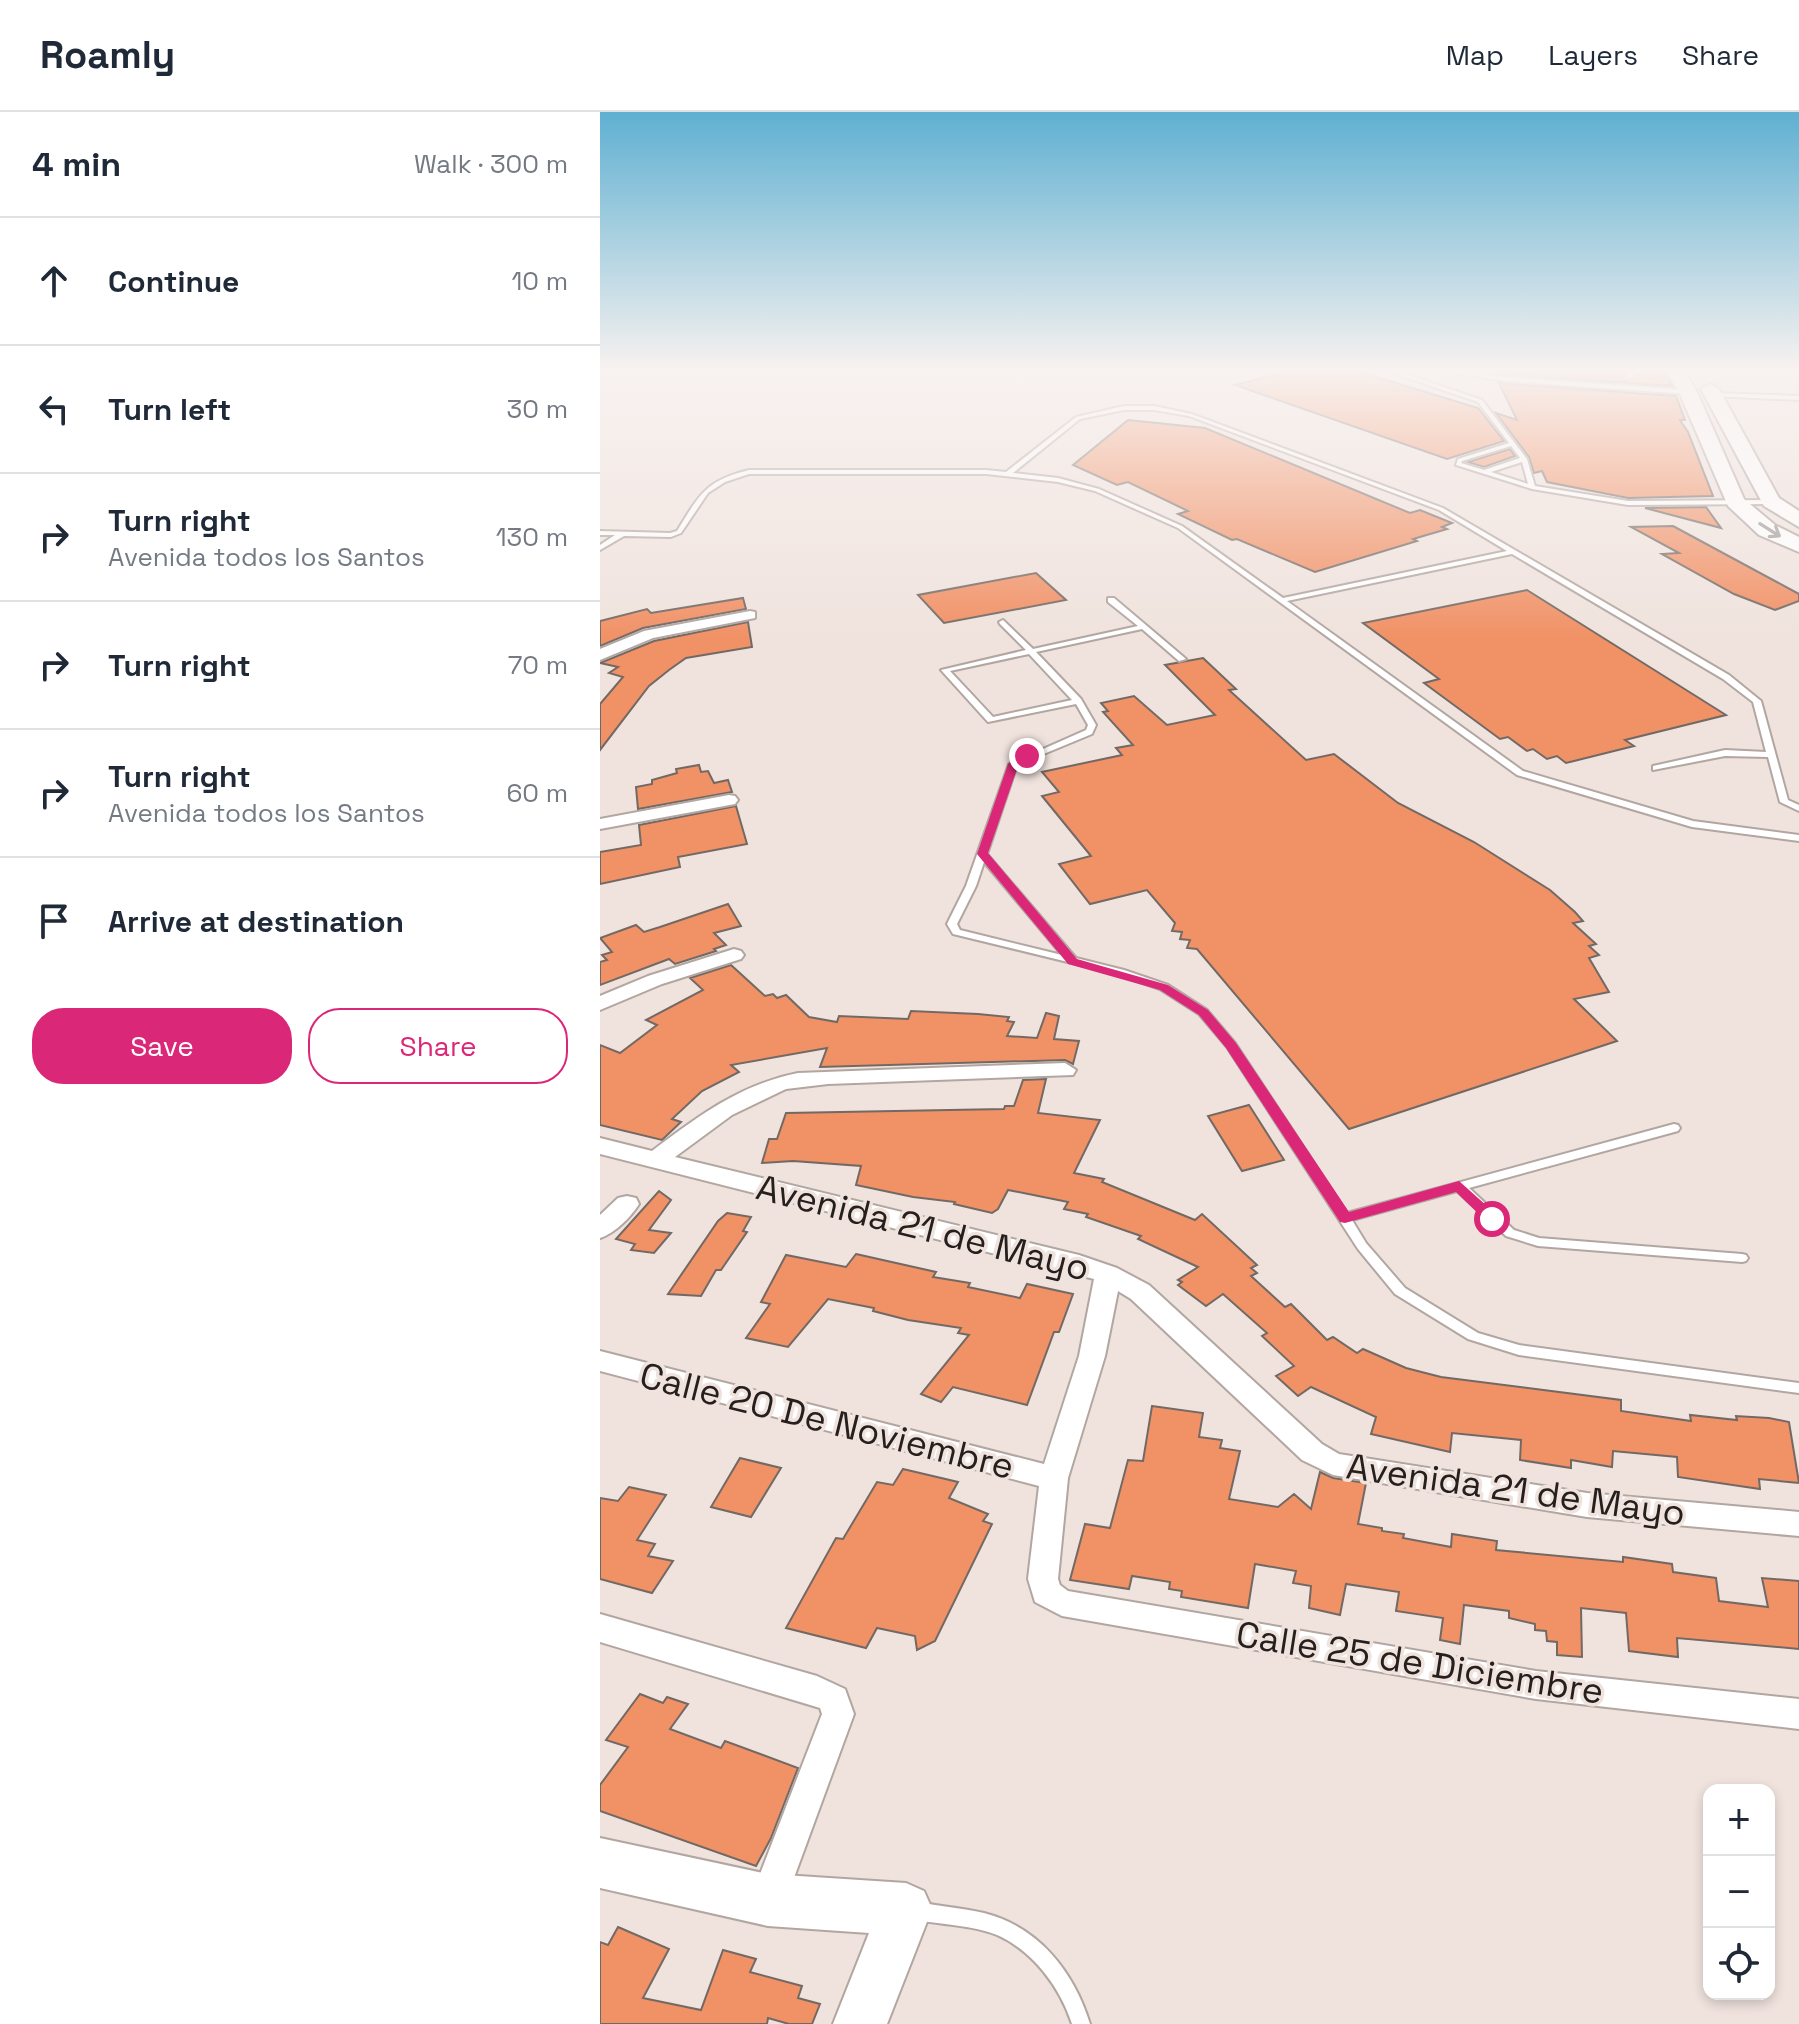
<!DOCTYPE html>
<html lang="en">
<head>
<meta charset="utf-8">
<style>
  body { margin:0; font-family:"Space Grotesk",sans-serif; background:#f6f6f7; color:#1f2937 }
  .controls { position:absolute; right:24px; bottom:24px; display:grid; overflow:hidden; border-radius:16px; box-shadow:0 4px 12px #0003 }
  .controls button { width:72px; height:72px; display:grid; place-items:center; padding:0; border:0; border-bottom:2px solid #e0e1e3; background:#fff; color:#1f2937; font:40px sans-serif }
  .stop { position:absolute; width:24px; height:24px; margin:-18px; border:6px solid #db2777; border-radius:50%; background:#fff }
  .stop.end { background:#db2777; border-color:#fff; box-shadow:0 2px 8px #0008 }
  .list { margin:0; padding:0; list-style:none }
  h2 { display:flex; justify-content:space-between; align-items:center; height:104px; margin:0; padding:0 32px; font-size:34px }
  h2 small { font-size:26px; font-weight:400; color:#747a83 }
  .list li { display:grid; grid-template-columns:52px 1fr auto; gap:24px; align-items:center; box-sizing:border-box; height:128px; padding:0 32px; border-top:2px solid #e0e1e3 }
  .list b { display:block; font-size:30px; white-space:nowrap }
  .list p { margin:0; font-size:26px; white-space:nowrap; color:#747a83 }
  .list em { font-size:26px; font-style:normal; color:#747a83 }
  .actions { display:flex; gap:16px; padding:24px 32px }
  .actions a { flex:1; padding:18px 0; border:2px solid #db2777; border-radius:32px; text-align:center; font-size:28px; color:#db2777 }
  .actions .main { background:#db2777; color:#fff }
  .icon { flex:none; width:44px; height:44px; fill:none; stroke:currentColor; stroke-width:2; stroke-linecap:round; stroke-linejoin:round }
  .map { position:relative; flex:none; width:1199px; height:1912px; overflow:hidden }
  header { display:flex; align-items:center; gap:48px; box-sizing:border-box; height:112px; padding:0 40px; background:#fff; border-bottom:2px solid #e0e1e3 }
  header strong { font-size:38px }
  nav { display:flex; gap:44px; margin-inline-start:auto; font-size:28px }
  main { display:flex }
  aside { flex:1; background:#fff }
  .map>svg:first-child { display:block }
  .building { fill:#f19166; stroke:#736964; stroke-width:2 }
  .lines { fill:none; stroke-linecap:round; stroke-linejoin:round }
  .lane-casing { stroke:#b2a6a1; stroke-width:4 }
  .street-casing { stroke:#b2a6a1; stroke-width:4 }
  .secondary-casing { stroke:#b2a6a1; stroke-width:4 }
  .primary-casing { stroke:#b2a6a1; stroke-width:4 }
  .lane { fill:#fff; fill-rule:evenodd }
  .street { fill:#fff; fill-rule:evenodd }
  .secondary { fill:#fff; fill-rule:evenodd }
  .primary { fill:#fff; fill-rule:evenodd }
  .oneway { stroke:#9d9b9a }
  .route { fill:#db2777 }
  .labels { text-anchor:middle; stroke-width:7; stroke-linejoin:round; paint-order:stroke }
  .near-street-label { font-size:36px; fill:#25201e; stroke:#f0e3de }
</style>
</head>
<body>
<header>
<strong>Roamly</strong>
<nav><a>Map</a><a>Layers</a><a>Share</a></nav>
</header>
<main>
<aside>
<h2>4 min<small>Walk · 300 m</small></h2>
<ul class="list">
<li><svg class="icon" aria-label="ahead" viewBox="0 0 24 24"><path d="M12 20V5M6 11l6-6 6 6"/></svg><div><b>Continue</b></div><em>10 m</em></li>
<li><svg class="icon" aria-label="left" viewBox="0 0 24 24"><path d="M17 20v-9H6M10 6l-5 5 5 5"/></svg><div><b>Turn left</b></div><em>30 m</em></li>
<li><svg class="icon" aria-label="right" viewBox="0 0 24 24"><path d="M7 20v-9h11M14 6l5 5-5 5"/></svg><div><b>Turn right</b><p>Avenida todos los Santos</p></div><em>130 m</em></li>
<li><svg class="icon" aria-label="right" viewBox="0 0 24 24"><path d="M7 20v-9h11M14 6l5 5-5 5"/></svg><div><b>Turn right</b></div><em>70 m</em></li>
<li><svg class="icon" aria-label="right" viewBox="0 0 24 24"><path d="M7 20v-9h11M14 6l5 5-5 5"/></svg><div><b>Turn right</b><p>Avenida todos los Santos</p></div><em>60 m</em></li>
<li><svg class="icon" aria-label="arrive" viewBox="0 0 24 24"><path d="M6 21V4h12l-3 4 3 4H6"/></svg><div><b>Arrive at destination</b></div></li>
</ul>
<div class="actions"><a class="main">Save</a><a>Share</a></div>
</aside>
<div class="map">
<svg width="1199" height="1912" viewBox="0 0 1199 1912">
  <rect width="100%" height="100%" fill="#f0e3de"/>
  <!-- building -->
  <g class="building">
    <path d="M693 258H754L878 296 904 329 847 347 635 273Z"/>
    <path d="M892 258H1029L1023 264 1026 269 1045 258H1063L1072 274 904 262Z"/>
    <path d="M899 271 1076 284 1085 308H1080L1088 320 1113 384 1028 386 947 370 942 359 934 361 929 345 896 301 917 308Z"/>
    <path d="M528 308 605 316 810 401 820 398 852 411 842 415 847 417 813 427 817 429 715 460 637 427 632 428 578 402 588 399 528 370 517 373 473 353Z"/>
    <path d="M910 337 915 344 884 355 868 350Z"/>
    <path d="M1106 395 1121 416 1045 396Z"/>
    <path d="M1073 414 1199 482V489L1175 498 1134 482 1062 442 1079 441 1031 415Z"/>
    <path d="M436 461 466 488 344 511 318 483Z"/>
    <path d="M927 478 1126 603 1025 628 1034 634 966 651 957 644 947 647 933 637 927 639 908 625 900 627 824 571 839 567 763 511Z"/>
    <path d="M143 486 146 497 43 516 0 534V509L47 497 51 501Z"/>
    <path d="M148 510 152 535 86 546 69 558 49 574 0 638V592L23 565 9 561 18 555 0 551 54 529Z"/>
    <path d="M603 546 636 577 629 578 706 648 734 642 798 691 874 730 950 778 975 800 983 809 973 811 996 832 989 834 999 843 989 846 1009 880 974 887 1017 929 749 1017 597 837 587 836 590 828 580 827 582 820 572 819 575 811 547 778 490 792 459 752 491 744 442 684 459 680 442 660 522 643 516 636 533 633 503 600 508 599 501 591 534 584 567 613 615 603 565 553Z"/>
    <path d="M99 653 101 660 108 659 114 671 128 668 132 680 38 697 36 675 52 672V668L77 661 76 657Z"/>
    <path d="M136 694 147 732 78 745 80 755 0 772V740L41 733 39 713Z"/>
    <path d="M128 792 141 814 114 821 126 833 114 837 116 839 75 852 69 847 0 873V850L7 848 2 843 12 840 0 826 36 813 44 820 60 815Z"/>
    <path d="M131 853 165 884 173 882 177 886 186 883 209 905 237 910 239 904 308 907 311 899 378 902 409 905 407 909 414 910 407 924 437 926 446 901 459 904 454 927 479 929 473 952 465 948 220 955 227 936 131 953 139 960 102 979 72 1007 81 1010 62 1028 0 1013V933L20 941 57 913 46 908 103 878 90 866Z"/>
    <path d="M446 967 438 1001 500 1008 474 1061 504 1067 502 1070 595 1108 602 1102 657 1153 651 1156 657 1161 651 1164 685 1195 691 1192 727 1228 733 1225 757 1241 763 1237 806 1256 841 1265 1021 1288V1299L1091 1309 1090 1303 1137 1308 1136 1304 1169 1306 1189 1310 1199 1371 1159 1367 1160 1377 1078 1365 1077 1345 1013 1339 1012 1355 971 1348V1356L920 1348 921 1328 852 1321 850 1340 771 1322 776 1305 711 1275 698 1284 676 1264 694 1254 662 1224 667 1221 623 1182 606 1194 578 1173 582 1170 578 1168 598 1155 538 1127 541 1124 486 1105 488 1102 464 1097 468 1090 408 1078 398 1097 392 1101 354 1092 355 1090 313 1085 256 1073 261 1054 193 1049 162 1051 169 1027H177L186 1001 404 997 405 994H414L423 968Z"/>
    <path d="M649 993 684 1048 642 1059 608 1004Z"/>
    <path d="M59 1079 71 1088 49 1118 71 1121 54 1141 31 1138 35 1132 16 1127Z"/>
    <path d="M127 1101 151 1105 143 1119 147 1120 121 1158H116L101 1184 68 1182 118 1109Z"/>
    <path d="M256 1142 336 1160 333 1165 370 1171 368 1175 420 1186 427 1172 473 1182 459 1220H454L427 1293 353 1275 341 1290 321 1282 369 1223 358 1221 361 1216 308 1208 273 1199 274 1196 228 1187 188 1235 146 1226 170 1192 161 1190 186 1143 246 1155Z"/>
    <path d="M552 1294 603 1301 599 1325 622 1328 620 1336 640 1339 629 1387 678 1395 694 1382 711 1397 720 1360 733 1366 766 1371 758 1412 782 1416V1419L804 1422 803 1426 851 1435 852 1422 897 1429 896 1438 1023 1450V1445L1072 1452 1073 1460 1116 1466 1119 1489 1168 1495 1162 1466 1199 1469V1537L1077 1526 1078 1545 1029 1539 1026 1501 981 1496 982 1545 957 1543V1530L947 1529 946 1519 935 1518V1512L909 1506V1499L864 1493 860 1532 840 1528 843 1506 796 1499 799 1480 746 1472 740 1503 709 1496 711 1474 693 1471 696 1459 655 1452 648 1496 581 1485 582 1479 569 1477 570 1470 532 1464 529 1477 470 1468 485 1412 510 1416 528 1348 543 1349Z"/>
    <path d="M140 1346 181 1356 151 1405 111 1395Z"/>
    <path d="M303 1357 358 1370 349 1386 388 1402 383 1409 392 1412 335 1529 317 1538 315 1524 277 1516 266 1536 186 1516 236 1426 243 1427 277 1370 293 1373Z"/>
    <path d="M29 1375 66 1383 37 1428 55 1432 48 1444 73 1449 52 1481 0 1467V1386L18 1389Z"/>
    <path d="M40 1582 63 1591 67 1585 88 1592 70 1617 121 1636 125 1629 198 1656 171 1726 156 1754 0 1699V1673L28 1635 6 1628Z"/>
    <path d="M18 1815 69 1837 43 1886 101 1898 123 1838 156 1847 150 1860 202 1874 198 1886 220 1892 212 1912H189L168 1906 167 1912H0V1830L8 1833Z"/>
  </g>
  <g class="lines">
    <!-- lane casing -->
    <g class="lane-casing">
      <g id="lane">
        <path d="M785 258H794L882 288 927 347 935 374 1028 389 1171 388 1174 390 1171 392 1028 393 932 377 856 353 858 347 909 331 878 290ZM911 334 920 346 884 358 861 351 862 349ZM922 350 928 372 891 360Z"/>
        <path d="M840 258H855L904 265 1088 278 1091 280 1088 282 904 269Z"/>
        <path d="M1035 258H1042L1030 266H1026V264Z"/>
        <path d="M1113 281 1199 284V288L1111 284Z"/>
        <path d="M524 294H554L592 302 843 396 1129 563 1161 589 1188 688 1199 693V699L1180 690 1168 645 1125 644 1053 658V654L1125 638 1166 640 1153 590 1123 567 912 442 687 489 923 659 1093 709 1199 723V729L1092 715 917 663 578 416 495 379 458 370 386 362H149L125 370 108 381 81 421 71 425 24 424 0 438V433L15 423H0V419L70 421 77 419C100 382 105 369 149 358H386L406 360 476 305ZM524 298H554L589 304 839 398 907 439 683 486 582 414 499 377 458 366 413 361 480 307Z"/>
        <path d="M508 486H514L586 547 579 549 542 517 436 540 481 587 496 613 492 622 417 653 387 742 476 846 524 858 568 873 607 898 635 931 747 1101 1074 1012 1078 1013 1080 1016 1078 1019 869 1076 914 1118 939 1126 1142 1142 1146 1143 1148 1146 1146 1149 1142 1150 938 1134 906 1124 857 1079 752 1108 766 1131 805 1176 878 1221 919 1233 1199 1271V1281L919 1243 868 1227 795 1182 758 1137 627 935 599 902 560 877 517 862 353 822 347 812 366 774 409 652 486 618 488 613 476 592 388 610 341 558 426 538 400 512 399 510 403 508 433 537 538 514 508 490ZM429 542 472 588 393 605 350 559ZM384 750 462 843 360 818 357 812 376 774Z"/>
        <path d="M317 1790C339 1794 362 1796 384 1801 439 1815 474 1860 490 1912H472C460 1875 433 1839 397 1823 373 1813 343 1813 317 1808L311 1805 308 1799 311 1793Z"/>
      </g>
    </g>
    <!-- street casing -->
    <g class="street-casing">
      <g id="street">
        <path d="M150 499 155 500V506L53 526 0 548V537L44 519Z"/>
        <path d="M129 683 135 684 138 688 135 692 0 717V707Z"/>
        <path d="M134 837 141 839 144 843 141 847 62 872 0 898V884L48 864Z"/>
        <path d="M465 951 476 958 473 963 228 972 186 977 132 1003 75 1045 479 1143 517 1156 549 1173 722 1332 739 1342 987 1381 1199 1400V1424L987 1405 733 1363 702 1348 531 1187 518 1179 505 1244 468 1366 458 1467 460 1473 468 1479 936 1559 1199 1587V1617L936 1587 462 1504 435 1490 428 1467 439 1374 0 1259V1239L444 1352 479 1244 494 1167 0 1042V1026L52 1039C98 1004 141 972 198 961Z"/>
        <path d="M27 1084 36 1086 39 1092C31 1105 15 1121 0 1126V1103L18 1086Z"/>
        <path d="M0 1502 217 1564 245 1577 254 1602 181 1801 168 1806 155 1801 150 1788 222 1602 220 1596 0 1530Z"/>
      </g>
    </g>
    <!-- secondary casing -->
    <g class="secondary-casing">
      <path id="secondary" d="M0 1726 168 1762 306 1771 324 1779 332 1797 287 1912H233L269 1821 168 1814 0 1776Z"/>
    </g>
    <!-- primary casing -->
    <g class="primary-casing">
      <g id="primary">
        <path d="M1066 258H1084L1097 280 1144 387 1175 413 1199 425V440L1159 423 1128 394 1079 280Z"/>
        <path d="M1110 272 1119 277 1179 386 1199 399V415L1164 394 1101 277Z"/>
      </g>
    </g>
    <!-- lane -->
    <use href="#lane" class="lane"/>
    <!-- street -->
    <use href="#street" class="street"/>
    <!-- secondary -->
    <use href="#secondary" class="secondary"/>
    <!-- primary -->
    <use href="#primary" class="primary"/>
  </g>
  <!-- one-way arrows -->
  <defs><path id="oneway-shaft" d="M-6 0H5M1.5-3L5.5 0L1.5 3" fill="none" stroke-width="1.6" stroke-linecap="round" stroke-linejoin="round" transform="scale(2)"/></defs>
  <use class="oneway" href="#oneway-shaft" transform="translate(1170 418) rotate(32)"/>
  <!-- sky -->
  <linearGradient id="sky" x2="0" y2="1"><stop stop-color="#5fb0d2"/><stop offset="0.49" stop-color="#f8f2f0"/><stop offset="1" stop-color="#f8f2f0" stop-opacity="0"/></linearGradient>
  <rect width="1199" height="526" fill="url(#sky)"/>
  <!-- route -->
  <path class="route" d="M424 641 432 644 418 654 388 741 477 847 568 873 608 898 636 931 749 1100 859 1069 897 1103V1110H887L856 1080 745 1111 740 1110 626 936 599 903 560 878 468 852 377 742 408 652Z"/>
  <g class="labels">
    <!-- near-street labels -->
    <g class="near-street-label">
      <text transform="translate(323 1115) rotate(14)" y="13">Avenida 21 de Mayo</text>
      <text transform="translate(227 1308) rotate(14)" y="13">Calle 20 De Noviembre</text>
      <text transform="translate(916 1377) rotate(8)" y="13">Avenida 21 de Mayo</text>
      <text transform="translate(820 1550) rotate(9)" y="13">Calle 25 de Diciembre</text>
    </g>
  </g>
</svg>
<div class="controls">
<button>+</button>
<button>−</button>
<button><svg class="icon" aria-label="locate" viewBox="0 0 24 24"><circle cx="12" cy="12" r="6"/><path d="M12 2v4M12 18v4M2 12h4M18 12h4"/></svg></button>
</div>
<div class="stop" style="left:892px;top:1107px"></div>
<div class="stop end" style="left:427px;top:644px"></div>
</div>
</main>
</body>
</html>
